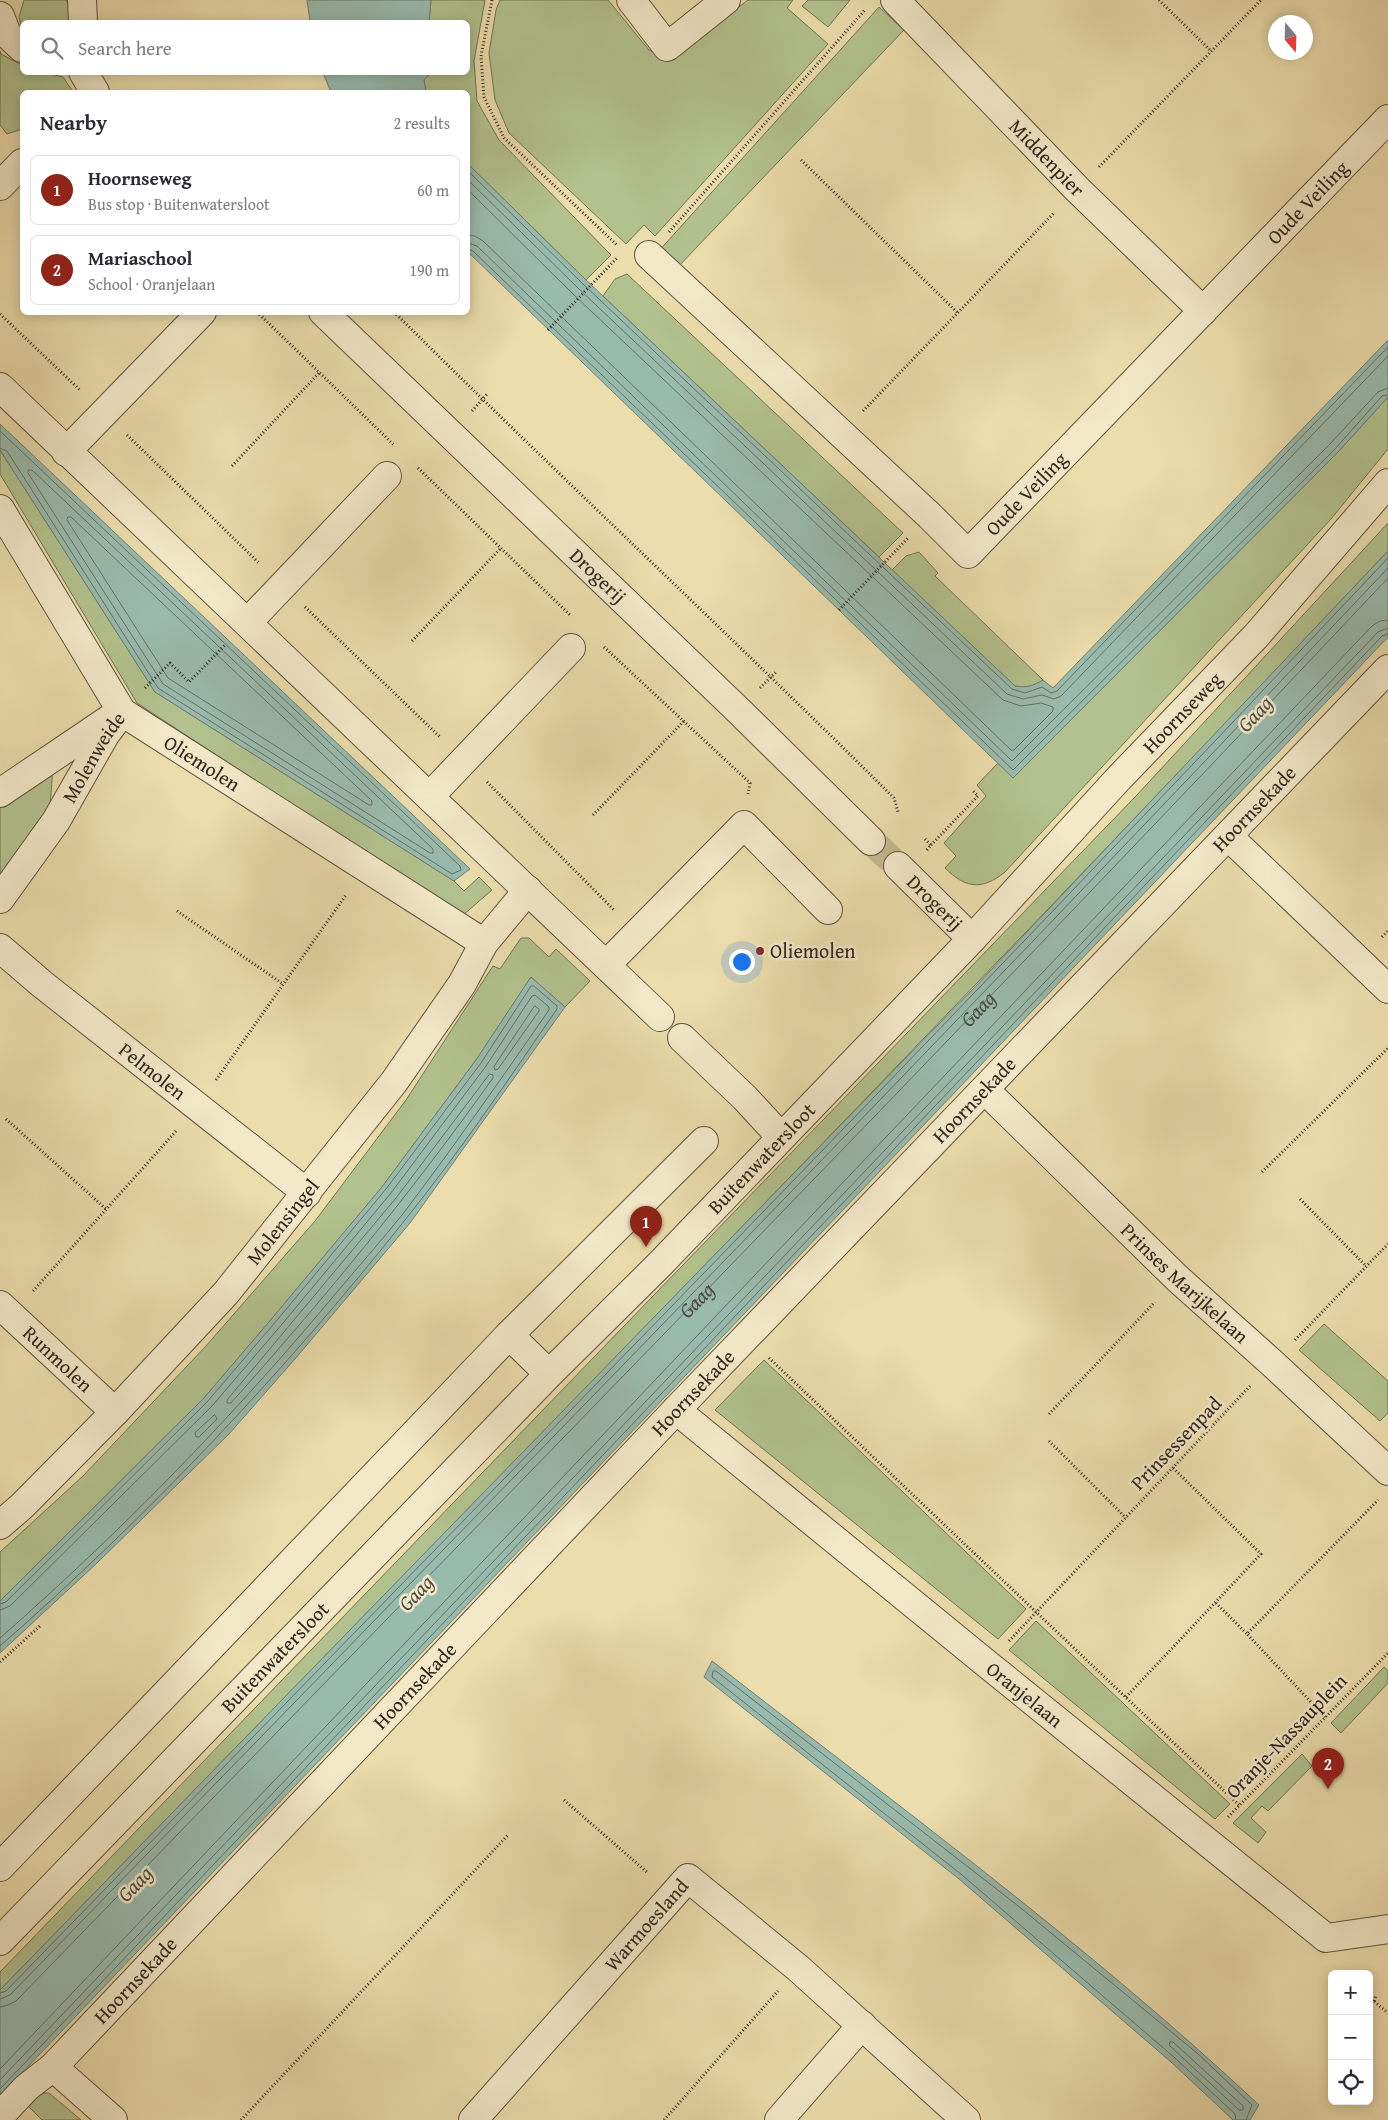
<!DOCTYPE html>
<html lang="en">
<head>
<meta charset="utf-8">
<style>
  body { margin:0; font-family:"Gentium Book Plus",serif; background:#f7f7f7; color:#2b2b33 }
  .controls { position:absolute; right:15px; bottom:15px; display:grid; overflow:hidden; border-radius:8px; box-shadow:0 2px 12px #0003 }
  .controls button { width:45px; height:45px; display:grid; place-items:center; padding:0; border:0; border-bottom:1px solid #e1e1e2; background:#fff; color:#2b2b33; font:25px sans-serif }
  .compass { position:absolute; left:1268px; top:15px; width:45px; height:45px; border-radius:50%; background:#fff; box-shadow:0 2px 12px #0003; rotate:161deg }
  .you { position:absolute; left:741px; top:961px; width:18px; height:18px; margin:-12px; border:4px solid #fff; border-radius:50%; background:#1a73e8; box-shadow:0 0 0 8px #1a73e833 }
  .badge { display:grid; place-items:center; width:32px; height:32px; border-radius:50%; background:#8f2418; color:#fff; font-size:16px; font-weight:700 }
  .pin { position:absolute; translate:-50% -41px; filter:drop-shadow(0 1px 2px #0008) }
  .pin::after { content:''; position:absolute; top:26px; width:18px; height:15px; background:inherit; clip-path:polygon(0 0,100% 0,50% 100%) }
  .list { margin:0; padding:0; list-style:none }
  h2 { display:flex; justify-content:space-between; align-items:center; height:65px; margin:0; padding:0 20px; font-size:21px }
  h2 small { font-size:16px; font-weight:400; color:#7c7c81 }
  .list li { display:grid; grid-template-columns:32px 1fr auto; gap:15px; align-items:center; box-sizing:border-box; height:70px; margin:0 10px 10px; padding:0 10px; border:1px solid #e1e1e2; border-radius:8px }
  .list b { display:block; font-size:19px; white-space:nowrap }
  .list p { margin:0; font-size:16px; white-space:nowrap; color:#7c7c81 }
  .list em { font-size:16px; font-style:normal; color:#7c7c81 }
  .icon { flex:none; width:28px; height:28px; fill:none; stroke:currentColor; stroke-width:2; stroke-linecap:round; stroke-linejoin:round }
  .map { position:relative; flex:none; width:1388px; height:2120px; overflow:hidden }
  .search { position:absolute; background:#fff; box-shadow:0 2px 12px #0003; left:20px; top:20px; width:450px; height:55px; display:flex; align-items:center; gap:12px; box-sizing:border-box; padding:0 18px; border-radius:8px; color:#7c7c81; font-size:19px }
  .panel { position:absolute; background:#fff; box-shadow:0 2px 12px #0003; left:20px; top:90px; width:450px; height:225px; border-radius:8px }
  .map>svg:first-child { display:block }
  .green { fill:#b2c28e; stroke:#707456 }
  .water { fill:#99bbae; stroke:#6f7f74 }
  .lines { fill:none; stroke-linecap:round; stroke-linejoin:round }
  .shore { stroke:#647066; stroke-width:1 }
  .minor-tunnel { stroke:#c6b88f; stroke-width:28; stroke-dasharray:28 14; stroke-linecap:butt }
  .minor-casing { stroke:#5e5441; stroke-width:30 }
  .path { stroke:#2f261d; stroke-width:3; stroke-dasharray:1 2.5; stroke-linecap:butt }
  .minor { stroke:#f3e9c9; stroke-width:28 }
  .poi-dot { fill:#8f2418; stroke:#f3e9c9; stroke-width:2 }
  .labels { text-anchor:middle; stroke-width:5; stroke-linejoin:round; paint-order:stroke }
  .street-label { font-size:20px; fill:#2f261d; stroke:#f3e9c9 }
  .poi-label { font-size:20px; fill:#2f261d; stroke:#f3e9c9; text-anchor:start }
  .water-label { font-size:21px; font-style:italic; fill:#4a4b41; stroke:#f3e9c9 }
</style>
</head>
<body>
<div class="map">
<svg width="1388" height="2120" viewBox="0 0 1388 2120">
  <rect width="100%" height="100%" fill="#ecddac"/>
  <filter id="stains"><feTurbulence type="fractalNoise" baseFrequency=".004" numOctaves="4"/><feColorMatrix values="0 0 0 0 .2 0 0 0 0 .09 0 0 0 0 .02 0 0 0 .5 -.17"/></filter>
  <radialGradient id="worn" r=".72"><stop offset=".6" stop-color="#630" stop-opacity="0"/><stop offset="1" stop-color="#630" stop-opacity=".3"/></radialGradient>
  <!-- green -->
  <g class="green">
    <path d="M24 0H66L71 9 70 22H22V29L19 17Z"/>
    <path d="M431 0H485L474 61 477 101 499 140 611 255 586 280 468 164V92H426L424 80 431 73 468 72V22H429Z"/>
    <path d="M500 0H608L649 50 661 56 683 50 748 0H793L787 8 828 44 655 236 644 225 626 244 509 133 495 100 489 53 496 10Z"/>
    <path d="M808 0H850L828 27 802 6Z"/>
    <path d="M879 7 904 30 676 269 657 253Z"/>
    <path d="M0 51 1 54 22 65V72L46 73 63 77 73 92H22V129L7 134 0 125Z"/>
    <path d="M627 274 903 533 879 557 603 296 615 279Z"/>
    <path d="M1388 397V449L1331 519 1005 872C982 891 965 888 945 868L956 856 944 843 986 796 977 785 998 763 1014 777 1338 452Z"/>
    <path d="M0 450 155 692 454 881 464 891 479 877 492 890 462 916 137 703 0 474Z"/>
    <path d="M1388 523V551C931 1037 464 1512 0 1990V1972L1136 796Z"/>
    <path d="M919 552 938 573 935 576 1043 680C1033 686 1027 688 1015 686L892 570 906 556Z"/>
    <path d="M53 767 49 820 0 887V805Z"/>
    <path d="M521 938H529L549 957 556 949 590 981 565 1007 531 977 476 1060 382 1187 274 1316 204 1398 0 1601V1552L83 1476 206 1346 315 1221 406 1100 493 966 500 969Z"/>
    <path d="M1324 1324 1388 1381V1413L1380 1421 1299 1350Z"/>
    <path d="M764 1360 1026 1609 998 1639 715 1410Z"/>
    <path d="M1036 1621 1230 1804 1215 1819 1009 1650Z"/>
    <path d="M1384 1667 1388 1671V1683L1341 1733 1331 1723Z"/>
    <path d="M1302 1754 1312 1766 1268 1811 1262 1806 1251 1818 1266 1832 1258 1843 1233 1823Z"/>
    <path d="M40 2093H49L81 2120H42L28 2106Z"/>
  </g>
  <!-- water -->
  <g class="water">
    <path d="M307 0H431L429 22H310Z"/>
    <path d="M323 73V72L431 73 424 80 426 92H331Z"/>
    <path d="M468 164 586 280 1015 686C1027 688 1033 686 1043 680L1053 688 1388 340V397L1338 452 1013 778 468 252Z"/>
    <path d="M0 424 470 869 454 881 155 692 0 450Z"/>
    <path d="M1388 551V637L0 2096V1990L973 989Z"/>
    <path d="M531 977 565 1007 410 1223 295 1359 229 1434 97 1563 0 1653V1601L204 1398 274 1316 382 1187 476 1060Z"/>
    <path d="M712 1661C897 1805 1088 1945 1259 2105L1250 2120H1233L1171 2062 959 1879 704 1677Z"/>
  </g>
  <g class="lines">
    <!-- shore -->
    <g class="shore">
      <path d="M468 171 583 284 1012 689 1025 693 1042 687 1051 693 1057 691 1388 347"/>
      <path d="M468 180 578 288 1007 694 1023 699 1042 695 1054 699 1061 696 1388 356"/>
      <path d="M468 190 573 294 1003 700 1021 706 1041 703 1053 707V711L1014 750H1011L483 241 475 236 468 235"/>
      <path d="M468 243 477 246 1012 761 1330 444 1378 392 1388 388"/>
      <path d="M468 249 473 251 1013 770 1335 449 1382 396 1388 395"/>
      <path d="M0 431 460 866 461 870 452 874 158 688 7 451 0 448"/>
      <path d="M29 470H32L433 849V853H430L163 684 28 473Z"/>
      <path d="M68 517H71L372 801V805H369L168 678 67 520Z"/>
      <path d="M535 1006 539 1009V1011L498 1069 495 1070 494 1067Z"/>
      <path d="M490 1074 493 1075V1078C412 1192 324 1299 231 1403H227V1400L396 1198Z"/>
      <path d="M215 1415 217 1419 199 1437H196L195 1433Z"/>
      <path d="M0 1604 6 1602 207 1402 278 1319 386 1189 481 1063 531 986H534L557 1006V1009C508 1080 459 1153 405 1220 283 1374 147 1517 0 1646"/>
      <path d="M0 1610 10 1606 212 1406 283 1323 391 1193 486 1066 532 996 535 995 549 1007V1010C501 1079 453 1148 402 1215 381 1241 358 1267 337 1292 234 1416 121 1532 0 1638"/>
      <path d="M0 1993 6 1991C468 1515 933 1042 1388 558"/>
      <path d="M0 1999 10 1995C471 1520 935 1049 1388 568"/>
      <path id="s1" d="M0 2007 8 2005 16 2001C474 1528 937 1058 1388 578"/>
      <path d="M1170 2042H1173L1243 2106V2110H1239L1170 2046Z"/>
      <path d="M0 2069 1372 626 1380 621 1388 620"/>
      <path d="M0 2080 1378 632 1388 628"/>
      <path d="M0 2089 1382 636 1388 634"/>
      <path d="M1236 2120 1235 2114 1175 2058 962 1875 712 1677 713 1671H716L1017 1905 1197 2053 1252 2105 1246 2120"/>
    </g>
    <!-- minor-tunnel -->
    <path class="minor-tunnel" d="M871 841 898 866"/>
    <!-- minor casing -->
    <g class="minor-casing">
      <g id="minor">
        <path d="M82 0 83 22"/>
        <path d="M631 0 667 47 726 0"/>
        <path id="s2" d="M895 0 1077 189 1203 311"/>
        <path d="M0 16 7 34 22 48"/>
        <path d="M83 72 95 92"/>
        <path d="M0 186 22 163"/>
        <path id="s3" d="M649 255 930 516 968 554 1388 119"/>
        <path id="s4" d="M323 312 738 710 871 841"/>
        <path d="M0 387 660 1017"/>
        <path d="M66 452 202 312"/>
        <path id="s5" d="M0 509 122 712 484 943"/>
        <path d="M248 622 387 476"/>
        <path d="M0 793 114 716"/>
        <path d="M430 796 571 648"/>
        <path d="M1228 836 1388 989"/>
        <path id="s6" d="M898 866 972 939"/>
        <path id="s7" d="M0 899 56 821 105 735 122 712"/>
        <path id="s8" d="M0 948 42 984 307 1193"/>
        <path d="M606 965 744 825 828 910"/>
        <path d="M682 1038 745 1098 781 1137"/>
        <path id="s9" d="M985 1090 1177 1278 1272 1363 1388 1471"/>
        <path id="s10" d="M0 1305 115 1412"/>
        <path d="M509 1335 549 1374"/>
        <path id="s11" d="M676 1410 987 1664 1326 1938 1388 1929"/>
        <path id="s12" d="M0 1525 22 1506 115 1412 226 1293 394 1082 462 984 484 943 528 890"/>
        <path d="M0 1867 509 1335 704 1141"/>
        <path id="s13" d="M0 1941 549 1374 661 1263 972 939 1119 778 1256 636 1388 483"/>
        <path d="M53 2067 113 2120"/>
        <path id="s14" d="M0 2116 26 2088 53 2067 676 1410 1388 669"/>
        <path id="s15" d="M473 2120 688 1878 798 1968 966 2120"/>
        <path d="M779 2120 862 2025"/>
      </g>
    </g>
    <!-- path -->
    <g class="path">
      <path d="M492 0 481 56 484 97 504 138 618 246"/>
      <path d="M1159 0 1211 51"/>
      <path d="M801 160 958 313"/>
      <path d="M1099 167 1261 0"/>
      <path d="M669 232 865 10"/>
      <path d="M257 312 394 445"/>
      <path d="M394 312C559 476 729 634 894 798L898 812"/>
      <path d="M0 314 81 391"/>
      <path d="M548 330 618 257"/>
      <path d="M472 411 488 393"/>
      <path d="M863 411 1054 213"/>
      <path d="M127 435 259 563"/>
      <path d="M232 466 319 373"/>
      <path d="M418 468 570 615"/>
      <path d="M305 607 441 738"/>
      <path d="M839 610 908 538"/>
      <path d="M412 641 501 548"/>
      <path d="M604 647 750 783 748 794"/>
      <path d="M145 688 170 663 189 682 225 645"/>
      <path d="M760 688 777 671"/>
      <path d="M487 782 615 911"/>
      <path d="M593 815 684 721"/>
      <path d="M925 839 931 845 926 851"/>
      <path d="M931 845 978 796 972 790"/>
      <path d="M177 911 283 984"/>
      <path d="M1382 937 1388 931"/>
      <path d="M216 1080 346 895"/>
      <path d="M6 1119 106 1209"/>
      <path d="M1262 1172 1388 1048"/>
      <path d="M1300 1199 1366 1266"/>
      <path d="M33 1291 177 1130"/>
      <path d="M1295 1340 1388 1244"/>
      <path d="M769 1358 1239 1805"/>
      <path d="M1049 1414 1155 1302"/>
      <path d="M1049 1441 1126 1518"/>
      <path d="M1216 1603 1247 1634"/>
      <path d="M1009 1641 1250 1386"/>
      <path d="M0 1662 40 1626"/>
      <path d="M1126 1697 1261 1554 1173 1468"/>
      <path d="M1325 1717 1247 1634 1378 1500"/>
      <path d="M564 1800 648 1873"/>
      <path d="M1228 1817 1388 1653"/>
      <path d="M1369 1997 1388 2013"/>
      <path d="M1374 2001 1376 1995"/>
      <path d="M241 2120 508 1835"/>
      <path d="M664 2120 778 1991"/>
    </g>
    <!-- minor -->
    <use href="#minor" class="minor"/>
  </g>
  <!-- markers -->
  <circle class="poi-dot" cx="760" cy="951" r="5"/>
  <g class="labels">
    <!-- street labels -->
    <g class="street-label">
      <text dy="7" stroke="none"><textPath href="#s2" startOffset="219">Middenpier</textPath></text>
      <text dy="7" stroke="none"><textPath href="#s3" startOffset="926">Oude Veiling</textPath></text>
      <text dy="7" stroke="none"><textPath href="#s3" startOffset="521">Oude Veiling</textPath></text>
      <text dy="7" stroke="none"><textPath href="#s4" startOffset="381">Drogerij</textPath></text>
      <text dy="7" stroke="none"><textPath href="#s13" startOffset="1705">Hoornseweg</textPath></text>
      <text dy="7" stroke="none"><textPath href="#s7" startOffset="170">Molenweide</textPath></text>
      <text dy="7" stroke="none"><textPath href="#s5" startOffset="332">Oliemolen</textPath></text>
      <text dy="7" stroke="none"><textPath href="#s14" startOffset="1812">Hoornsekade</textPath></text>
      <text dy="7" stroke="none"><textPath href="#s6" startOffset="52">Drogerij</textPath></text>
      <text dy="7" stroke="none"><textPath href="#s8" startOffset="196">Pelmolen</textPath></text>
      <text dy="7" stroke="none"><textPath href="#s14" startOffset="1408">Hoornsekade</textPath></text>
      <text dy="7" stroke="none"><textPath href="#s13" startOffset="1092">Buitenwatersloot</textPath></text>
      <text dy="7" stroke="none"><textPath href="#s12" startOffset="415">Molensingel</textPath></text>
      <text dy="7" stroke="none"><textPath href="#s9" startOffset="278">Prinses Marijkelaan</textPath></text>
      <text dy="7" stroke="none"><textPath href="#s10" startOffset="79">Runmolen</textPath></text>
      <text dy="7" stroke="none"><textPath href="#s14" startOffset="1002">Hoornsekade</textPath></text>
      <text transform="translate(1176 1443) rotate(-46)" y="7">Prinsessenpad</text>
      <text dy="7" stroke="none"><textPath href="#s13" startOffset="395">Buitenwatersloot</textPath></text>
      <text dy="7" stroke="none"><textPath href="#s14" startOffset="598">Hoornsekade</textPath></text>
      <text dy="7" stroke="none"><textPath href="#s11" startOffset="450">Oranjelaan</textPath></text>
      <text transform="translate(1286 1736) rotate(-46)" y="7">Oranje-Nassauplein</text>
      <text dy="7" stroke="none"><textPath href="#s15" startOffset="261">Warmoesland</textPath></text>
      <text dy="7" stroke="none"><textPath href="#s14" startOffset="192">Hoornsekade</textPath></text>
    </g>
    <!-- poi labels -->
    <g class="poi-label">
      <text x="770" y="958">Oliemolen</text>
    </g>
    <!-- water labels -->
    <g class="water-label">
      <text transform="translate(1255 714) rotate(-47)" y="7">Gaag</text>
      <text dy="7" stroke="none"><textPath href="#s1" startOffset="1399">Gaag</textPath></text>
      <text dy="7" stroke="none"><textPath href="#s1" startOffset="994">Gaag</textPath></text>
      <text transform="translate(416 1593) rotate(-46)" y="7">Gaag</text>
      <text transform="translate(135 1884) rotate(-46)" y="7">Gaag</text>
    </g>
  </g>
  <rect width="100%" height="100%" filter="url(#stains)"/>
  <rect width="100%" height="100%" fill="url(#worn)"/>
</svg>
<div class="controls">
<button>+</button>
<button>−</button>
<button><svg class="icon" aria-label="locate" viewBox="0 0 24 24"><circle cx="12" cy="12" r="6"/><path d="M12 2v4M12 18v4M2 12h4M18 12h4"/></svg></button>
</div>
<svg class="compass" viewBox="-18 -18 36 36"><path d="M0-13l5 13h-10z" fill="#e53935"/><path d="M0 13l5-13h-10z" fill="#7c7c81"/></svg>
<div class="you"></div>
<div class="pin badge" style="left:646px;top:1247px">1</div>
<div class="pin badge" style="left:1328px;top:1789px">2</div>
<div class="search"><svg class="icon" aria-label="search" viewBox="0 0 24 24"><circle cx="10" cy="10" r="6"/><path d="M15 15l6 6"/></svg>Search here</div>
<section class="panel">
<h2>Nearby<small>2 results</small></h2>
<ul class="list">
<li><span class="badge">1</span><div><b>Hoornseweg</b><p>Bus stop · Buitenwatersloot</p></div><em>60 m</em></li>
<li><span class="badge">2</span><div><b>Mariaschool</b><p>School · Oranjelaan</p></div><em>190 m</em></li>
</ul>
</section>
</div>
</body>
</html>
